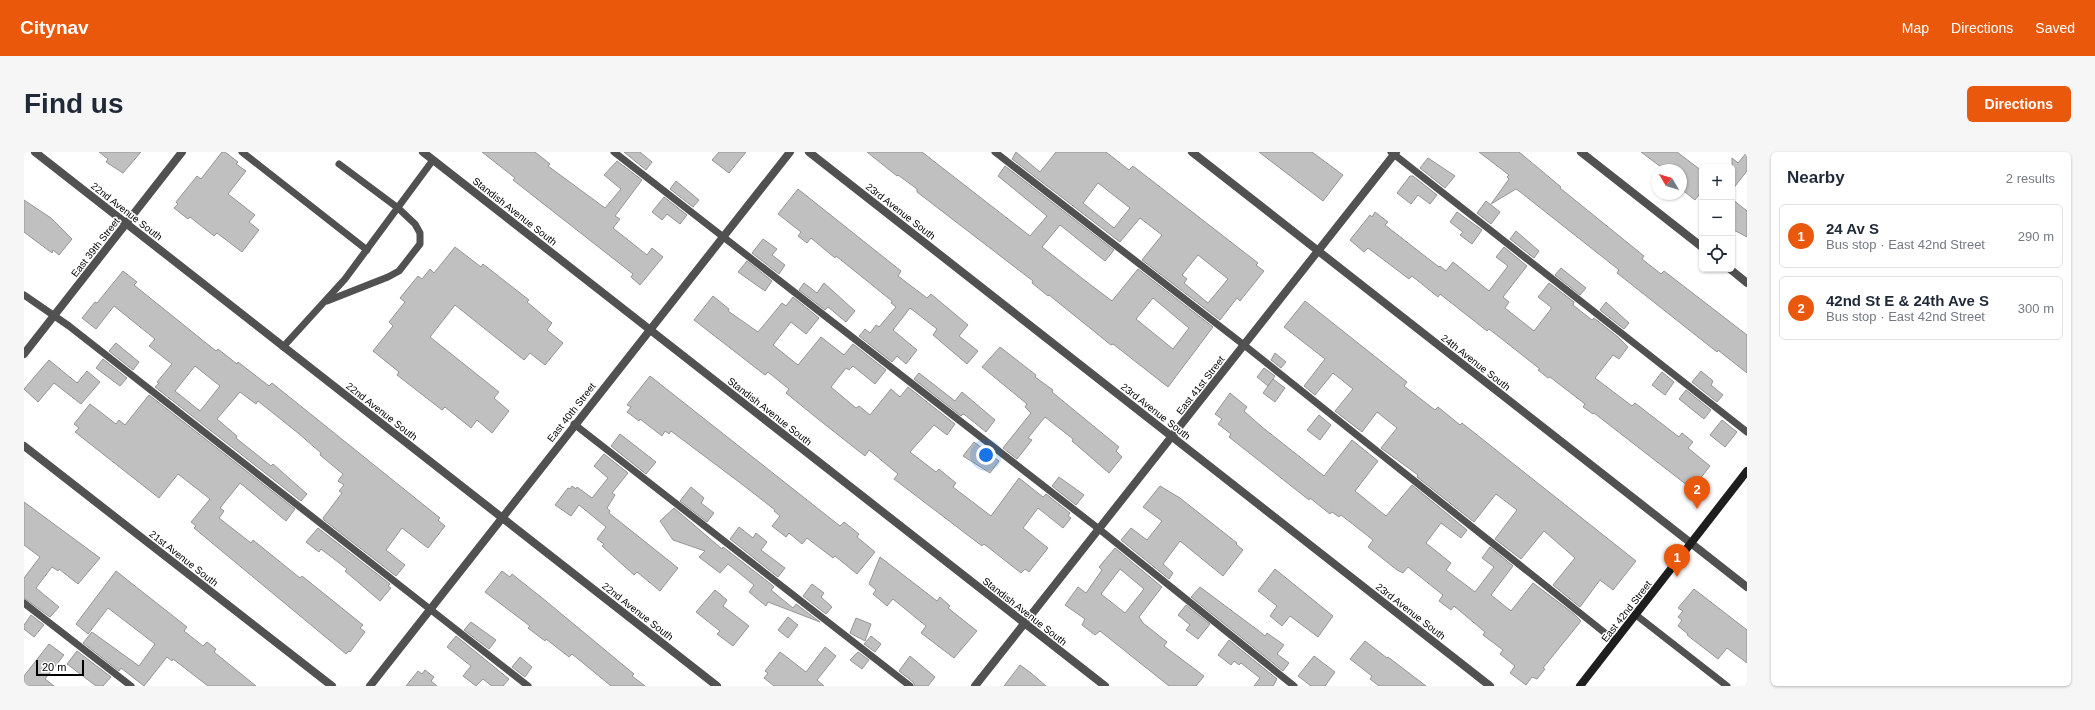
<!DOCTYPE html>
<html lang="en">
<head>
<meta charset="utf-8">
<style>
  body { margin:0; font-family:Arial,sans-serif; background:#f6f6f7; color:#1f2937 }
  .controls { position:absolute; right:12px; top:12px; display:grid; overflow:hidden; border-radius:6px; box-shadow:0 1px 3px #0004 }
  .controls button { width:36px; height:36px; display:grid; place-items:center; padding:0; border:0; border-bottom:1px solid #e0e1e3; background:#fff; color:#1f2937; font:20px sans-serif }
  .compass { position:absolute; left:1627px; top:12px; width:36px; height:36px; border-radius:50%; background:#fff; box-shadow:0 1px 3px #0004; rotate:308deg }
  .scale { position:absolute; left:12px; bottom:10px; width:48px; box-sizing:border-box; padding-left:4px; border:2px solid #000; border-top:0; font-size:11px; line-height:14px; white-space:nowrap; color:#000; -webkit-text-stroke:3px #fff; paint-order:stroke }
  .you { position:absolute; left:962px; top:303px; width:14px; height:14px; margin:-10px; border:3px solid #fff; border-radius:50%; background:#1a73e8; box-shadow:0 0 0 6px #1a73e833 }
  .badge { display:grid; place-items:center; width:26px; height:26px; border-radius:50%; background:#ea580c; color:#fff; font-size:13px; font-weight:700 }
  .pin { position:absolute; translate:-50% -33px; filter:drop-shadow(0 1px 2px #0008) }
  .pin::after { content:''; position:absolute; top:21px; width:14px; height:12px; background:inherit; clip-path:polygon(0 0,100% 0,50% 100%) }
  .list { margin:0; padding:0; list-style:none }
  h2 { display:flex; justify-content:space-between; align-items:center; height:52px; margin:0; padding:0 16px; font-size:17px }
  h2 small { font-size:13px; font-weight:400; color:#747a83 }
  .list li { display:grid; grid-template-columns:26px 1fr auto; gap:12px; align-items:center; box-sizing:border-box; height:64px; margin:0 8px 8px; padding:0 8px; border:1px solid #e0e1e3; border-radius:6px }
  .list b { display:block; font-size:15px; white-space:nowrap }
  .list p { margin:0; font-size:13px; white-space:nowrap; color:#747a83 }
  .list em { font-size:13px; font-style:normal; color:#747a83 }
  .icon { flex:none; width:22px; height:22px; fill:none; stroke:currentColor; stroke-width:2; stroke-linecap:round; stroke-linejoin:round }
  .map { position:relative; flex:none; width:1723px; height:534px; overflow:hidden; border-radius:6px }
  header { display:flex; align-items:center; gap:24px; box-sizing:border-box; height:56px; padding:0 20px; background:#ea580c; color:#fff }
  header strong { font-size:19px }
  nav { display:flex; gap:22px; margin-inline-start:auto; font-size:14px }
  .intro { display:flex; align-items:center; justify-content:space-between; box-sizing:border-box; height:96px; padding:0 24px }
  h1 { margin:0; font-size:28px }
  .button { padding:10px 18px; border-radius:6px; background:#ea580c; color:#fff; font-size:14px; font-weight:700 }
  main { display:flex; gap:24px; padding:0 24px }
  aside { flex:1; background:#fff; border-radius:6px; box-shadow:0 1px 3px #0004 }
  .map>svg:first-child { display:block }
  .building { fill:#c0c0c0; stroke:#959595; fill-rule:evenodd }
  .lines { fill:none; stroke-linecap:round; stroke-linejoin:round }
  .lane { stroke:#515151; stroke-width:7 }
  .street { stroke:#515151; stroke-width:8 }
  .secondary { stroke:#1e1e1e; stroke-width:8 }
  .labels { text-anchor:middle; stroke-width:3; stroke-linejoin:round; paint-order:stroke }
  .street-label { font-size:10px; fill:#000; stroke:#fff }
</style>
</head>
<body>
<header>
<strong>Citynav</strong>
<nav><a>Map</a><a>Directions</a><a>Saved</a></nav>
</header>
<div class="intro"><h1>Find us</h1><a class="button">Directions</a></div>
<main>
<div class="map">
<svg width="1723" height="534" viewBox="0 0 1723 534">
  <rect width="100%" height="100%" fill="#fff"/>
  <!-- building -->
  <g class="building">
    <path d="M75 0H117L99 21 82 10 84 7Z"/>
    <path d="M198 0H201L214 10 212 12 222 19 204 42 231 63 225 70 235 78 218 100 193 81 190 84 166 65 164 67 150 56 154 52 152 50 173 24 177 27Z"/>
    <path d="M458 0H511L526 12 524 14 581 56 597 37 580 23 593 9 618 28 591 64 596 67 589 76 623 103 628 96 639 105 616 133 607 125 609 122 489 28 491 26Z"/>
    <path d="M600 0H616L628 10 622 18Z"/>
    <path d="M695 0H722L705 21 688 8Z"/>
    <path d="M843 0H898L1006 84 1023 64 974 24 981 14 1090 98 1081 109 1036 73 1018 95 1059 127 1088 149 1114 117 1189 175 1144 235 1089 192 1087 193 1025 143 1024 144 1008 131 1009 129 893 40V37L874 23 873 24ZM1129 146 1165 176 1149 197 1112 167Z"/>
    <path d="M992 0 1016 20 1032 0H1082L1105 18 1109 14 1234 111 1232 113 1240 119 1216 149 1213 146 1196 168 1118 108 1138 83 1116 66 1096 90 988 7ZM1074 31 1106 56 1090 76 1059 51ZM1174 103 1204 127 1184 151 1160 131 1163 127 1158 123Z"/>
    <path d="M1235 0H1288L1319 23 1299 49Z"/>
    <path d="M1455 0H1495L1537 35 1536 36 1620 104 1618 107 1637 122 1640 119 1723 183V221L1694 198 1693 200 1593 121 1595 118 1495 39 1492 37 1467 52 1485 27 1483 25 1485 23Z"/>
    <path d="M1617 0H1653L1678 19V39L1671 48 1657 37V18H1641Z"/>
    <path d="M1723 0V19L1708 38V6L1714 11Z"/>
    <path d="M1404 6 1431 24 1421 36 1396 16Z"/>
    <path d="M1386 24H1389L1413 43 1406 52 1394 43 1387 52 1373 41Z"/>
    <path d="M652 29 675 48 669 55 646 37Z"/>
    <path d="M774 37 877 119 874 124 903 146 907 142 944 173 935 184 954 199 943 212 909 183 913 177 886 156 869 178 893 198 882 212 873 204 868 210 835 184 841 177 846 181 852 173 855 175 872 155 867 151 868 149 812 104 811 106 787 86 783 91 774 84 777 80 754 62Z"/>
    <path d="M640 45 663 63 656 72 643 62 638 68 628 60Z"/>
    <path d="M1708 47 1723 59V85L1708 77Z"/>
    <path d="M0 48 27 66 48 87 35 103 29 98 28 101 0 80Z"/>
    <path d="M1462 49 1476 60 1467 72 1453 61Z"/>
    <path d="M1351 60 1364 70 1361 73 1415 115 1416 114 1422 119 1429 110 1465 139 1484 114 1472 105 1480 95 1503 114 1479 145 1485 150 1481 156 1510 179 1527 157V155L1514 145 1525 131 1550 150 1549 153 1568 168 1570 166 1594 185 1604 195 1595 207 1589 203 1571 226 1608 254 1611 251 1655 285 1658 281 1669 290 1664 296 1686 314 1668 337 1570 261 1569 262 1559 255 1561 252 1526 225 1524 226 1514 218 1516 217 1465 177 1463 179 1416 142 1414 145 1388 124 1385 127 1344 96 1340 100 1326 88 1346 63 1348 65Z"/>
    <path d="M1433 60 1458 78 1448 92 1436 83 1439 80 1426 70Z"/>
    <path d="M1492 79 1515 99 1510 106 1486 87Z"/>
    <path d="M739 87 753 97 748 103 761 113 755 122 728 101Z"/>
    <path d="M431 95 457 115 459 112 505 148 503 150 528 171 523 178 539 191 521 213 506 201 500 208 431 153 406 185 475 240 470 246 485 259 468 281 453 268 447 276 421 255 418 258 373 223 375 220 349 199 369 174 365 170 381 150 376 146 394 124 398 127 406 117 410 121Z"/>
    <path d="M723 109 748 129 741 139 714 120Z"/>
    <path d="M1537 116 1562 136 1556 143 1531 123Z"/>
    <path d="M99 119 113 130 110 133 192 199 194 197 213 212 214 210 245 234 248 231 416 366 414 368 421 374 404 396 378 376 362 398 381 413 372 424 300 368 299 366 318 341 315 339 320 333 314 329 319 322 296 303 297 301 274 281 234 249 232 252 216 240 193 267 213 284 212 286 247 314 249 312 283 342 277 349 131 235 135 231 133 230 148 212 125 194 131 187 90 154 72 177 58 166 71 150 73 151ZM171 214 196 234 176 259 151 239Z"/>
    <path d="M780 131 793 141 800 131 831 159 822 170 804 155 801 158 775 138Z"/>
    <path d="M689 144 705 157 704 159 734 180 758 151 762 154 769 145 795 166 782 182 767 170 749 193 774 213 797 185 820 203 829 192 862 218 851 232 829 214 825 218 822 216 807 235 832 256 835 254 846 263 867 237 876 245 884 235 931 272 923 283 910 273 886 300 912 320 915 317 932 331 929 335 967 364 995 326 1019 345 1022 342 1046 361 1044 364 1047 366 1039 376 1014 356 999 376 1024 396 1005 420 1001 417 997 421 960 392 958 394 870 327 874 322 845 298 841 304 794 267 762 241 765 237 744 220 741 223 670 168Z"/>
    <path d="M1281 149 1383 230 1380 234 1411 258 1414 255 1436 273 1438 271 1612 409 1589 438 1576 428 1556 455 1529 433 1551 406 1520 379 1497 407 1471 387 1493 358 1472 342 1450 370 1393 325 1394 323 1357 296 1373 276 1353 260 1338 280 1311 259 1329 237 1309 221 1291 243 1280 234 1301 207 1260 175Z"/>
    <path d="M1582 150 1605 171 1600 177 1576 158Z"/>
    <path d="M92 191 115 210 109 218 85 199Z"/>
    <path d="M976 195 1012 223 1011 225 1029 238 1028 240 1095 295 1092 299 1098 305 1085 321 1048 289 1049 287 1021 265 1004 286 1008 288 993 307 979 296 1007 261 1001 255 1003 252 958 215Z"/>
    <path d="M1251 201 1262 210 1257 216 1247 208Z"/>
    <path d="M79 207 103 226 96 234 72 216Z"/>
    <path d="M25 208 53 231 63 219 76 230 57 252 30 231 14 250 0 237Z"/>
    <path d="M1240 216 1251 224 1244 234 1233 225Z"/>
    <path d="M1677 219 1689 229 1687 233 1699 243 1693 250 1668 230Z"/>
    <path d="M1638 220 1650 230 1641 243 1628 233Z"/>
    <path d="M895 221 931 249 938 240 971 268 962 280 941 263 939 262 937 264 890 227Z"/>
    <path d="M626 224 816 374 820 370 835 382 833 385 851 400 833 422 811 404 809 406 783 386 778 392 765 381 762 385 748 374 756 364 750 359 751 358 719 333 647 279 645 282 641 279 638 284 616 267 615 269 603 260 607 255 603 253Z"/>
    <path d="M1249 227 1261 236 1251 250 1239 241Z"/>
    <path d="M1662 238 1687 258 1680 267 1655 247Z"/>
    <path d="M1206 241 1223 255 1220 259 1238 275 1300 324 1328 288 1354 309 1331 339 1362 364 1388 333 1443 378 1437 386 1417 371 1402 391 1427 411 1422 418 1451 440 1470 415 1458 406 1466 395 1489 414 1467 443 1487 459 1509 431 1550 462 1557 469 1519 516 1521 517 1513 527 1508 525 1502 533 1486 521 1491 514 1476 502 1479 498 1459 483 1461 480 1430 454 1427 458 1415 449 1419 443 1384 415 1379 421 1373 418 1344 395 1349 388 1317 363 1315 365 1308 360 1306 362 1286 346 1285 348 1205 285 1207 282 1194 272 1198 267 1191 262Z"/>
    <path d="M125 243 271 357 262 369 216 331 196 356 200 359 195 366 227 391 229 388 276 426 278 424 339 473 336 476 341 480 326 500 325 499 322 502 170 376 172 374 167 370 186 347 154 322 135 346 51 280 55 276 50 272 66 252 92 272 95 268 101 273Z"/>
    <path d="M1295 263 1307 273 1296 288 1283 278Z"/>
    <path d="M1698 268 1713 280 1701 295 1686 283Z"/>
    <path d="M596 282 632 310 622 322 587 294Z"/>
    <path d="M950 290 975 309 966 321 939 304Z"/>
    <path d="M580 302 604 321 588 341 591 343 583 356 586 359 585 361 654 416 636 439 613 420 610 423 578 394 580 392 573 387 582 375 555 353 547 364 531 353 544 336 546 337 548 334 552 337 553 335 568 346 584 326 570 314Z"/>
    <path d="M1035 325 1060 343 1052 353 1028 334Z"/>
    <path d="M1136 334 1156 346 1213 391 1212 392 1219 398 1199 424 1156 389 1139 412 1149 421 1145 427 1097 388 1107 376 1123 388 1138 369 1119 355Z"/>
    <path d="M667 335 680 346 677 351 690 361 683 370 656 349Z"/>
    <path d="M0 350 76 406 54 432 35 417 34 419 28 415 12 436 35 455 26 465 0 446V426L16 405 0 393Z"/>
    <path d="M650 356 698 397 699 395 748 433 750 435 747 438 769 456 772 452 796 470 744 450 742 454 725 440 730 433 704 412 696 421 675 405 681 399 649 388 636 369Z"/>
    <path d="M715 375 729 386 732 381 743 390 737 398 761 416 754 425 706 387Z"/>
    <path d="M294 376 366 432 364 434 367 436 356 449 321 419 323 417 297 397 295 400 282 390Z"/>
    <path d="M1091 396 1138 435 1115 465 1119 471 1143 490 1140 494 1180 524 1172 534H1145L1076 479 1071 483 1058 473 1061 467 1041 453 1054 435 1062 441 1078 418 1075 415ZM1096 417 1120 437 1101 461 1077 442Z"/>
    <path d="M856 405 913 449 916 445 926 454 924 456 953 479 930 506 897 481 902 474 869 447 863 454 849 442 852 438 845 432Z"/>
    <path d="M1251 417 1309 464 1294 485 1266 464 1258 474 1246 464 1253 454 1234 439Z"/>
    <path d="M92 419 163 475 160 479 179 494 183 490 192 497 190 500 232 534H184L149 507 148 509 143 505 120 534 97 516 95 519 59 491 68 480 115 514 131 492 84 456 64 482 52 472Z"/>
    <path d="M478 419 486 425 488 422 517 445 610 522 608 524 621 534H587L548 502 545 505 522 487 521 489 504 476 506 474 461 440Z"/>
    <path d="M788 432 800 441 797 445 808 455 802 462 779 444Z"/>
    <path d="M1176 435 1235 479 1241 484 1243 481 1260 493 1253 502 1265 511 1259 519 1167 445Z"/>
    <path d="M1670 437 1723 478V511L1703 496 1694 507 1663 483 1664 482 1654 474 1658 468 1654 465 1659 459 1654 456Z"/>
    <path d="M691 438 703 448 699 454 725 474 709 494 693 482 696 479 672 460Z"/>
    <path d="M1162 453 1186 472 1174 487 1162 478 1166 473 1154 463Z"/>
    <path d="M7 463 20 473 10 485 0 477V473Z"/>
    <path d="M764 465 774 473 764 486 754 478Z"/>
    <path d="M832 466 847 472 841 489 826 481Z"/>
    <path d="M447 470 472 488 465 497 440 478Z"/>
    <path d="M432 484 485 527 479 534H468L459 527 452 534 439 524 447 514 423 495Z"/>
    <path d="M847 484 857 492 851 500 840 492Z"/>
    <path d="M1205 488 1253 527 1249 534H1230L1236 526 1217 511 1215 513 1210 509 1207 513 1194 503Z"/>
    <path d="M1341 489 1363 506 1364 505 1402 534H1355L1346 527 1348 524 1326 507Z"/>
    <path d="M25 492 40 503 21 527 30 534H0V524Z"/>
    <path d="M801 495 812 504 793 528 800 534H750L740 526 744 521 741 519 756 500 782 520Z"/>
    <path d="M53 499 87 525 79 534H72L43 512Z"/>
    <path d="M834 500 845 508 838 517 826 508Z"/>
    <path d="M886 504 911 525 904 534H891L889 530 875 519Z"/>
    <path d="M1290 504 1311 520 1301 534H1287L1274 524Z"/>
    <path d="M496 505 508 515 501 525 488 515Z"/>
    <path d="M996 513 1007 521 1022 534H980Z"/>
    <path d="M401 518 410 525 407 529 413 534H382L394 519 398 522Z"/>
  </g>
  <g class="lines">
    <!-- lane -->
    <g class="lane">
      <path d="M218 0 343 98"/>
      <path d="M590 0 1075 377 1270 534"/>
      <path d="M971 0 1220 193 1591 489"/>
      <path d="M1367 0 1723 280"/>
      <path d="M0 143 45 174 504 534"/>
      <path d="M303 149 364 125 375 119 396 92V81L391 72 374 56 315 12"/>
      <path d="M259 195 321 127 409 8"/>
      <path d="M550 272 886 534"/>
      <path d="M0 451 107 534"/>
      <path d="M1612 463 1703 534"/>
    </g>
    <!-- street -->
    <g class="street">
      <path d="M11 0 693 534"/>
      <path d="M399 0 1081 534"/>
      <path d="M785 0 1466 534"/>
      <path d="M1168 0 1723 435"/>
      <path d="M1557 0 1678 95"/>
      <path d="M1706 117 1723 131"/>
      <path d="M0 202 158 0"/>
      <path d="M0 294 308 534"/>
      <path d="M346 534 766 0"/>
      <path d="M951 534 1372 0"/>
    </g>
    <!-- secondary -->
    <path class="secondary" d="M1556 534 1723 319"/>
  </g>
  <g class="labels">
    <!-- street labels -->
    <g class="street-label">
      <text transform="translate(103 59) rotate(38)" y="4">22nd Avenue South</text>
      <text transform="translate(491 59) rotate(38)" y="4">Standish Avenue South</text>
      <text transform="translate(877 59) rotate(38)" y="4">23rd Avenue South</text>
      <text transform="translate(71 95) rotate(-52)" y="4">East 39th Street</text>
      <text transform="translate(1452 210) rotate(38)" y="4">24th Avenue South</text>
      <text transform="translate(1176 233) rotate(-52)" y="4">East 41st Street</text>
      <text transform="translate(358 259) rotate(38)" y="4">22nd Avenue South</text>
      <text transform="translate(746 259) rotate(38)" y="4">Standish Avenue South</text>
      <text transform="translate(1132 259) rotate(38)" y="4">23rd Avenue South</text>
      <text transform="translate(547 260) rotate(-52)" y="4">East 40th Street</text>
      <text transform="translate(160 406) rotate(38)" y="4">21st Avenue South</text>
      <text transform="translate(614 459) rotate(38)" y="4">22nd Avenue South</text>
      <text transform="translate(1001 459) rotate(38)" y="4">Standish Avenue South</text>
      <text transform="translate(1387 459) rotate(38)" y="4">23rd Avenue South</text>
      <text transform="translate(1602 459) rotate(-52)" y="4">East 42nd Street</text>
    </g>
  </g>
</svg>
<div class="controls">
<button>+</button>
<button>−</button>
<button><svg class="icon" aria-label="locate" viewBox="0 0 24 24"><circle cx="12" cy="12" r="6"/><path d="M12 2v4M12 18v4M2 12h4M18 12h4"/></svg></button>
</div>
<svg class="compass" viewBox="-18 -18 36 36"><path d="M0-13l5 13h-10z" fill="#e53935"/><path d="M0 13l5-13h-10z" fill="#747a83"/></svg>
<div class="scale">20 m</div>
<div class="you"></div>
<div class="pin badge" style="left:1653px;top:425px">1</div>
<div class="pin badge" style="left:1673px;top:357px">2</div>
</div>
<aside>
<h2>Nearby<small>2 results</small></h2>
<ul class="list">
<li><span class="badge">1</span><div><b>24 Av S</b><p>Bus stop · East 42nd Street</p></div><em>290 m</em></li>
<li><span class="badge">2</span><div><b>42nd St E &amp; 24th Ave S</b><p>Bus stop · East 42nd Street</p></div><em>300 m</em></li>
</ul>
</aside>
</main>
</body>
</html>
